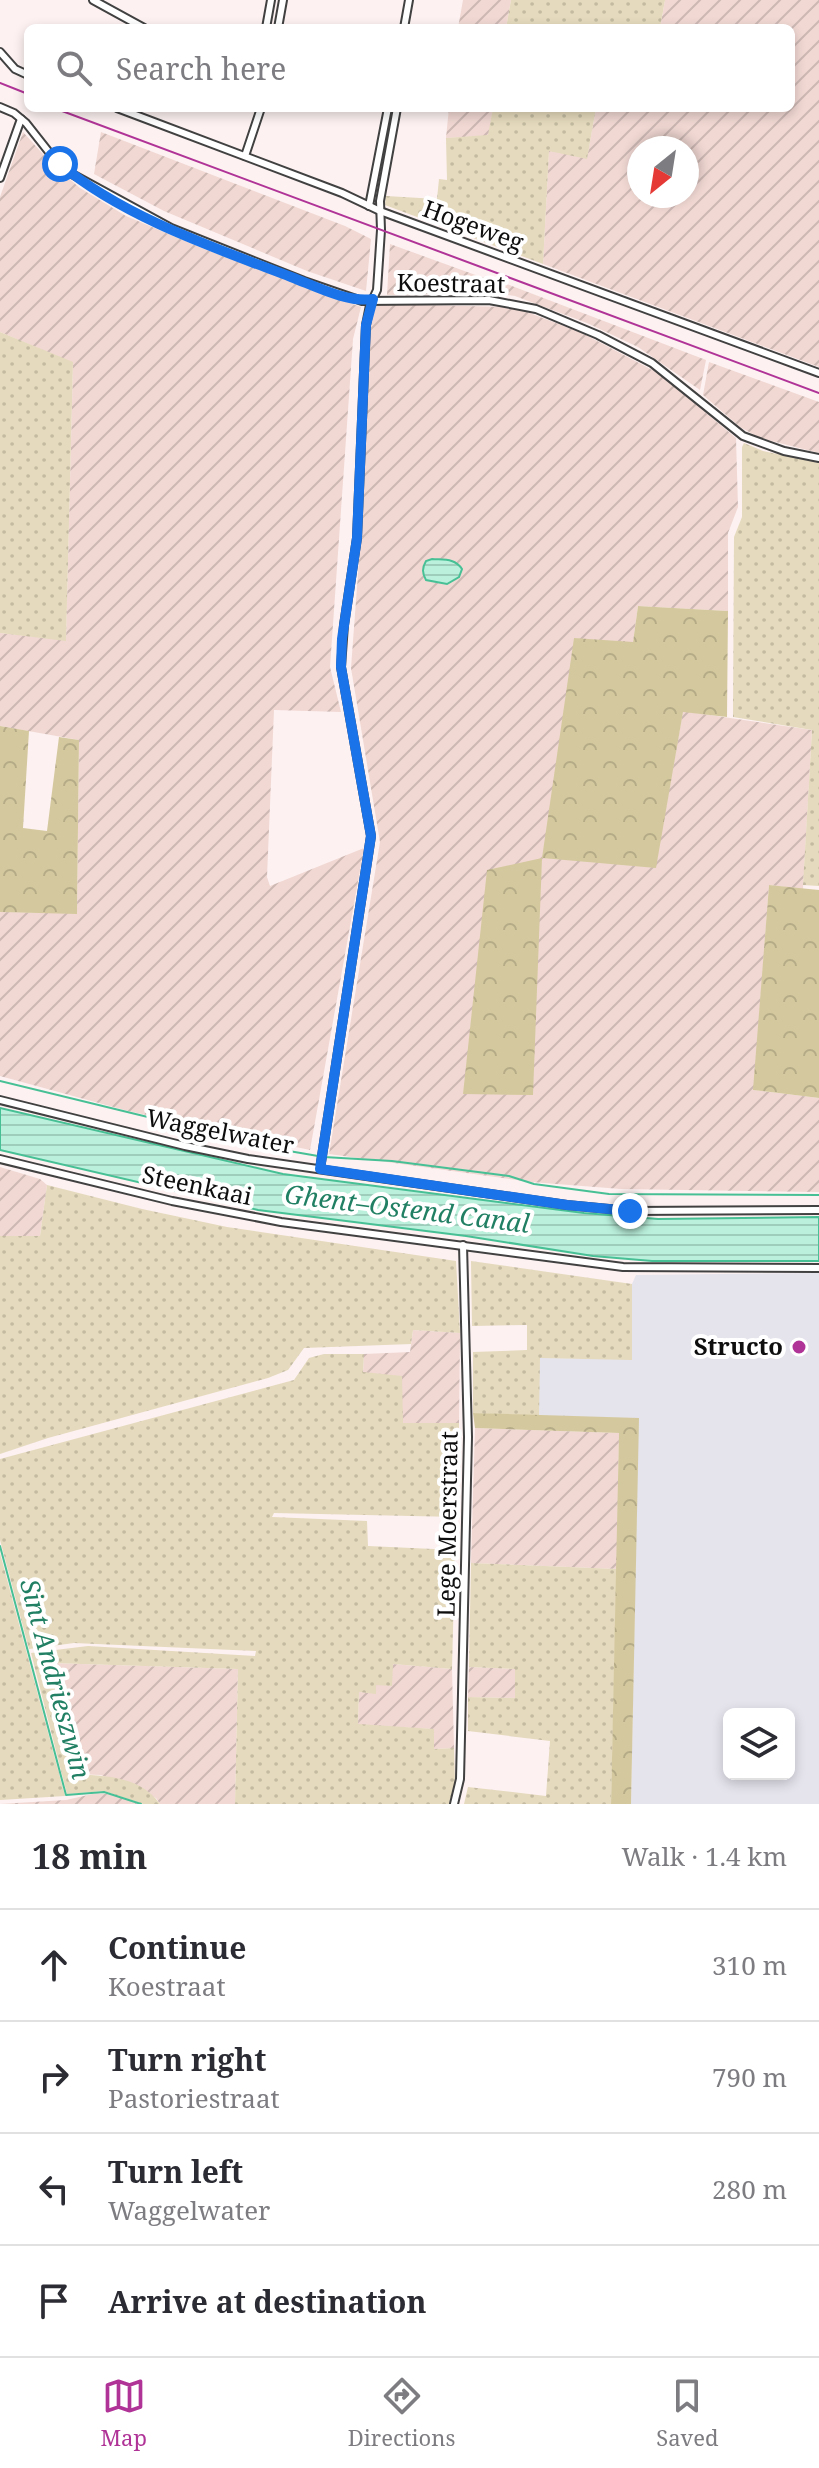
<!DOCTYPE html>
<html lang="en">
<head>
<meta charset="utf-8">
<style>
  body { margin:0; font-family:"Noto Serif",serif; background:#f2f2f3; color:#2b2b33 }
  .controls { position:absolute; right:24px; bottom:24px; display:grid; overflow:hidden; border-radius:12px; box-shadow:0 4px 12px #0003 }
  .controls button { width:72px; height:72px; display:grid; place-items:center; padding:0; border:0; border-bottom:2px solid #e1e1e2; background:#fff; color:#2b2b33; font:40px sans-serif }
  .compass { position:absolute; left:627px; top:136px; width:72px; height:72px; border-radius:50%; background:#fff; box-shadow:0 4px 12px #0003; rotate:210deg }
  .stop { position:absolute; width:24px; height:24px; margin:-18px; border:6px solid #1a73e8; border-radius:50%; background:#fff }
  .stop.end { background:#1a73e8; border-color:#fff; box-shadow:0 2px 8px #0008 }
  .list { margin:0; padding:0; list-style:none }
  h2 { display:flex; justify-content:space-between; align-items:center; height:104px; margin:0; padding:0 32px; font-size:34px }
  h2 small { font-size:26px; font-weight:400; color:#7c7c81 }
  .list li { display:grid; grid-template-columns:52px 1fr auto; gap:24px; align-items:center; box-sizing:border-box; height:112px; padding:0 32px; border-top:2px solid #e1e1e2 }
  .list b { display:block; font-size:30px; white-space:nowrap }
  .list p { margin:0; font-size:26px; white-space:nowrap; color:#7c7c81 }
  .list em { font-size:26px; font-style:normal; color:#7c7c81 }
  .icon { flex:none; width:44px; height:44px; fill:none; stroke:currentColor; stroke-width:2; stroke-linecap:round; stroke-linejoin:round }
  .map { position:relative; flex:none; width:819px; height:1804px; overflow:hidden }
  .search { position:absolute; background:#fff; box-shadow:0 4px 12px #0003; left:24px; right:24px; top:24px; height:88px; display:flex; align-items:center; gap:20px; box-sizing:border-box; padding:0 28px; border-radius:12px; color:#7c7c81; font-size:30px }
  .sheet { height:552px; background:#fff }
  nav { display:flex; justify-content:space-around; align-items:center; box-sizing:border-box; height:112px; border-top:2px solid #e1e1e2; background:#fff; font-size:22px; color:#7c7c81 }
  nav a { display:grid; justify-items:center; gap:4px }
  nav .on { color:#b03497 }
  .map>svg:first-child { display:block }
  .industrial { fill:#e5e3ec; fill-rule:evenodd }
  .farmland { fill:url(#farmland-furrows); fill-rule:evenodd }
  .grass { fill:url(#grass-dots) }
  .forest { fill:url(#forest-crowns) }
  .water { fill:url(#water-rules); stroke:#48c096; stroke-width:2 }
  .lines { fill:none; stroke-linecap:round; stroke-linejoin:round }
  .stream { stroke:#48c096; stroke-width:2 }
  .street-casing { stroke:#414141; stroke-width:10 }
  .street { stroke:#fff; stroke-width:6 }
  .rail { stroke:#b03497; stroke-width:2 }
  .route { stroke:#1a73e8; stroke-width:10 }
  .poi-dot { fill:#b03497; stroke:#fff; stroke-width:3 }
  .labels { text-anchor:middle; stroke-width:8; stroke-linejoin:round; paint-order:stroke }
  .street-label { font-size:24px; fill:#0e0e0e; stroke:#fff }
  .poi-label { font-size:24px; font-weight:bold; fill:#0e0e0e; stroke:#fff; text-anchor:end }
  .water-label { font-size:26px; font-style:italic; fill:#218063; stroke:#fff }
</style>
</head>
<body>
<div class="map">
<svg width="819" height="1804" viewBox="0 0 819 1804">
  <defs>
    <pattern id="farmland-furrows" width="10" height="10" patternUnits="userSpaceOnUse" patternTransform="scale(2)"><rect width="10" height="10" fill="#f1d8d3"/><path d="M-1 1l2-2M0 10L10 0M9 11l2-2" fill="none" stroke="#cdb8b4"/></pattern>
    <pattern id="grass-dots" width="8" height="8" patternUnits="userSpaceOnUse" patternTransform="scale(2)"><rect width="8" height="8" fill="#e5dabd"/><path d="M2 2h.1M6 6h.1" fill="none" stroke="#c3baa1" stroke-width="1.8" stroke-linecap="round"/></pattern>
    <pattern id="forest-crowns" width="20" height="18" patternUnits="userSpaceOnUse" patternTransform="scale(2)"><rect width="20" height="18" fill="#d4c99e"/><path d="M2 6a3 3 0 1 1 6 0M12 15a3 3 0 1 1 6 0" fill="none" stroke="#b5ab87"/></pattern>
    <pattern id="water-rules" width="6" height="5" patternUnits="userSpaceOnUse" patternTransform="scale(2)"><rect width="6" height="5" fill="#baf0dc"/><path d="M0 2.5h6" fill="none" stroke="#9fcdbc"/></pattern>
  </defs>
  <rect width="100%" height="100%" fill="#fdf1f1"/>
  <!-- industrial -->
  <path class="industrial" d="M819 1273V1804H631L638 1419 539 1416V1358L632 1359V1284L636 1275ZM729 1714H789V1774H729Z"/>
  <!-- farmland -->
  <g class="farmland">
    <path d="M463 0H511L506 28H458Z"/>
    <path d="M665 0H819V367L543 264 549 150 587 158 596 108H791V28H660ZM639 148H687V196H639Z"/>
    <path d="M449 108H493L489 136 446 138Z"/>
    <path d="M23 132 51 163 80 188 126 216 204 249 361 307 353 339 330 667 341 712 274 710 267 877 270 886 364 848 310 1150 128 1111 0 1076V912L77 913 79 740 0 726V633L66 640 73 363 0 332V197Z"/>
    <path d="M101 132 345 226 371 239 366 291 307 271 164 211 94 174Z"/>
    <path d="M390 244 481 277 496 280 706 360 700 390 638 347 587 323 515 296 492 293 387 295Z"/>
    <path d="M377 304 514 307 582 333 658 373 736 438 738 507 728 533V611L638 606 633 642 655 868 683 711 812 730 803 889 769 885 754 1090 819 1098V1192L621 1189 531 1182 329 1154 380 842 351 668 364 493 368 327Z"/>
    <path d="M709 362 819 402V453L760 438 740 427 703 395Z"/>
    <path d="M0 1167 40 1179 47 1185 40 1236H0Z"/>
    <path d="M413 1330 460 1333 459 1423H403L363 1372 364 1354 410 1352Z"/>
    <path d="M475 1428 619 1433 617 1569 471 1563Z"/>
    <path d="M50 1663 238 1669 235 1804H160L156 1798 101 1775 75 1774Z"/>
    <path d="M393 1664 452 1669 454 1748 434 1749 433 1729 358 1725 359 1692 376 1693V1685Z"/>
    <path d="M469 1667 515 1669V1698L468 1697Z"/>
    <path d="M97 1793 116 1795 138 1804H0L66 1800Z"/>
  </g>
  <!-- grass -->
  <g class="grass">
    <path d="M511 0H665L660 28H506Z"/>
    <path d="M493 108H596L587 159 549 151 543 264 385 205 386 196 437 199 439 179 447 180 446 138 488 135Z"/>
    <path d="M0 332 73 362 66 641 0 633Z"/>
    <path d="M744 443 763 451 819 463V886L803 885 812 730 733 717 734 537 742 517V447Z"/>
    <path d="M47 1185 142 1209 227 1227 456 1261 460 1333 413 1330 411 1344 304 1348 288 1370 268 1378 48 1438 0 1454V1236H40Z"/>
    <path d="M471 1261 632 1284V1360L540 1358 539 1416 473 1413V1352L527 1350V1325L472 1326Z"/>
    <path d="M324 1354H364L363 1372 402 1376 403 1423H459L458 1517 274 1513 272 1517 367 1521 368 1546 455 1550 452 1669 393 1664 392 1686 376 1685V1694L359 1692 358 1724 434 1729V1749L454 1748 455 1783 449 1804H235L238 1669 51 1663 75 1774C106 1776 140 1776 160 1804H143L104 1791 67 1794 31 1653 88 1646 255 1656 256 1651 74 1643 29 1649 0 1540V1459L294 1380 309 1358Z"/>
    <path d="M0 1553 65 1796 0 1800Z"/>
    <path d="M471 1563 617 1569 611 1804H464L468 1787 546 1796 550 1741 468 1731V1697L515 1698V1669L469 1667Z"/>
  </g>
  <!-- forest -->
  <g class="forest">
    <path d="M638 606 728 611 727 717 683 712 656 868 542 858 533 1095 463 1094 487 870 542 858 574 638 633 642Z"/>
    <path d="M0 726 29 731 23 828 47 831 59 737 79 740 77 914 0 912Z"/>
    <path d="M769 885 819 890V1098L753 1090Z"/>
    <path d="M473 1413 639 1418 631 1804H611L619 1433 475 1428Z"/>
  </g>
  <!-- water -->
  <g class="water">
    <path d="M432 559C444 560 455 558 462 569L459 577 447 584 426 580C422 573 422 568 426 561Z"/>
    <path d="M0 1108 283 1174 584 1213 658 1219 819 1217V1261H652L593 1256 466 1236 258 1210 0 1150Z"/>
  </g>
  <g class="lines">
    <!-- stream -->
    <g class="stream">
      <path d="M0 1081 238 1139 254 1145 318 1156"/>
      <path d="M324 1157 392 1161 509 1176 534 1184 609 1194 819 1195"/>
      <path d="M0 1546 66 1795 104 1792 141 1804"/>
    </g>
    <!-- street casing -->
    <g class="street-casing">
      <g id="street">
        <path d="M93 0 144 28"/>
        <path d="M266 28 271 0"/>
        <path d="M278 28 283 0"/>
        <path d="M404 28 409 0"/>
        <path d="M0 52 15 69 28 75"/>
        <path d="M0 107 14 113 26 123 52 156 72 174 171 228 304 281 362 301 489 300 536 309 598 335 652 363 743 436 784 451 819 458"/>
        <path d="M117 108 342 193 380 211 819 373"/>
        <path d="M245 156 261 108"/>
        <path d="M0 178 21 119"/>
        <path d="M369 206 388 108"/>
        <path d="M0 1100 185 1146 248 1159 567 1205 630 1211 819 1210"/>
        <path d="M0 1159 172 1201 281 1222 623 1267 819 1268"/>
        <path d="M320 1169 371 836 341 667 344 625 357 538 366 325 370 305 377 290 381 230 380 201 397 108"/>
        <path d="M454 1804 460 1779 468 1437 463 1245"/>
      </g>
    </g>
    <!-- street -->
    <use href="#street" class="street"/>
    <!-- rail -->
    <g class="rail">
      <path d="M0 83 28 94"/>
      <path d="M54 108 819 393"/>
    </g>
  </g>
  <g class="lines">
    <!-- route -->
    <path class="route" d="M60 164C123 217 215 248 291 277 315 286 347 303 373 299L366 325 357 538 342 639 341 667 371 836 320 1169 567 1205 630 1211"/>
  </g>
  <!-- markers -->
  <circle class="poi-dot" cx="799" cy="1347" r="8"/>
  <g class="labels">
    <!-- street labels -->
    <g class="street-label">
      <text transform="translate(473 226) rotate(20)" y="8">Hogeweg</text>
      <text transform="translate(451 284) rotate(1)" y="8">Koestraat</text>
      <text transform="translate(220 1132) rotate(11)" y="8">Waggelwater</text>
      <text transform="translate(197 1186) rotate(12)" y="8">Steenkaai</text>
      <text transform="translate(448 1524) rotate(-89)" y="8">Lege Moerstraat</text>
    </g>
    <!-- poi labels -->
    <g class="poi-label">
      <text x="783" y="1355">Structo</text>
    </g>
    <!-- water labels -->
    <g class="water-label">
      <text transform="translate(407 1209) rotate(7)" y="9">Ghent–Ostend Canal</text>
      <text transform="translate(55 1679) rotate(75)" y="9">Sint Andrieszwin</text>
    </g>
  </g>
</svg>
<div class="controls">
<button><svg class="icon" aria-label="layers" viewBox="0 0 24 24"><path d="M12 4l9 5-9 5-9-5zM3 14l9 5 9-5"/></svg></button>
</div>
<svg class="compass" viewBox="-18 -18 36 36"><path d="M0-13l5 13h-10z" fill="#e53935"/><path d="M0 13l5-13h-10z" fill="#7c7c81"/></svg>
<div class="stop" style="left:60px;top:164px"></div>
<div class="stop end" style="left:630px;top:1211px"></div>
<div class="search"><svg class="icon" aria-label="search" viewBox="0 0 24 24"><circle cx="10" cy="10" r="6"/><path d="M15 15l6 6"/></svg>Search here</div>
</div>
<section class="sheet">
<h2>18 min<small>Walk · 1.4 km</small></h2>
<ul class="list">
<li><svg class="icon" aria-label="ahead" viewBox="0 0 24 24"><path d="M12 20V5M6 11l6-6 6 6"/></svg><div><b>Continue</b><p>Koestraat</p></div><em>310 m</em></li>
<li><svg class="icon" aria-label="right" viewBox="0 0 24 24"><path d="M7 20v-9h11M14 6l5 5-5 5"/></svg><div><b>Turn right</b><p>Pastoriestraat</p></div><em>790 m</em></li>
<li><svg class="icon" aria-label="left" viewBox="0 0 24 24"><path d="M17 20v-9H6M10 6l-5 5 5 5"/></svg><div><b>Turn left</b><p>Waggelwater</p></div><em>280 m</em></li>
<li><svg class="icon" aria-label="arrive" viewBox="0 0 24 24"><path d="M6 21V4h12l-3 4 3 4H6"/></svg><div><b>Arrive at destination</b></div></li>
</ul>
</section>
<nav>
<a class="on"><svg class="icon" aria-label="map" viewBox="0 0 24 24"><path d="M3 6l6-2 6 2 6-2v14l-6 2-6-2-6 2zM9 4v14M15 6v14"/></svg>Map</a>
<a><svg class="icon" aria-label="directions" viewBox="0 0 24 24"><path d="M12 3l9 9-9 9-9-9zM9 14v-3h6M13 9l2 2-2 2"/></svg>Directions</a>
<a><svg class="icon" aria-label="saved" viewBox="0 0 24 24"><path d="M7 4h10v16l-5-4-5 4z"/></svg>Saved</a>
</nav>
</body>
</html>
